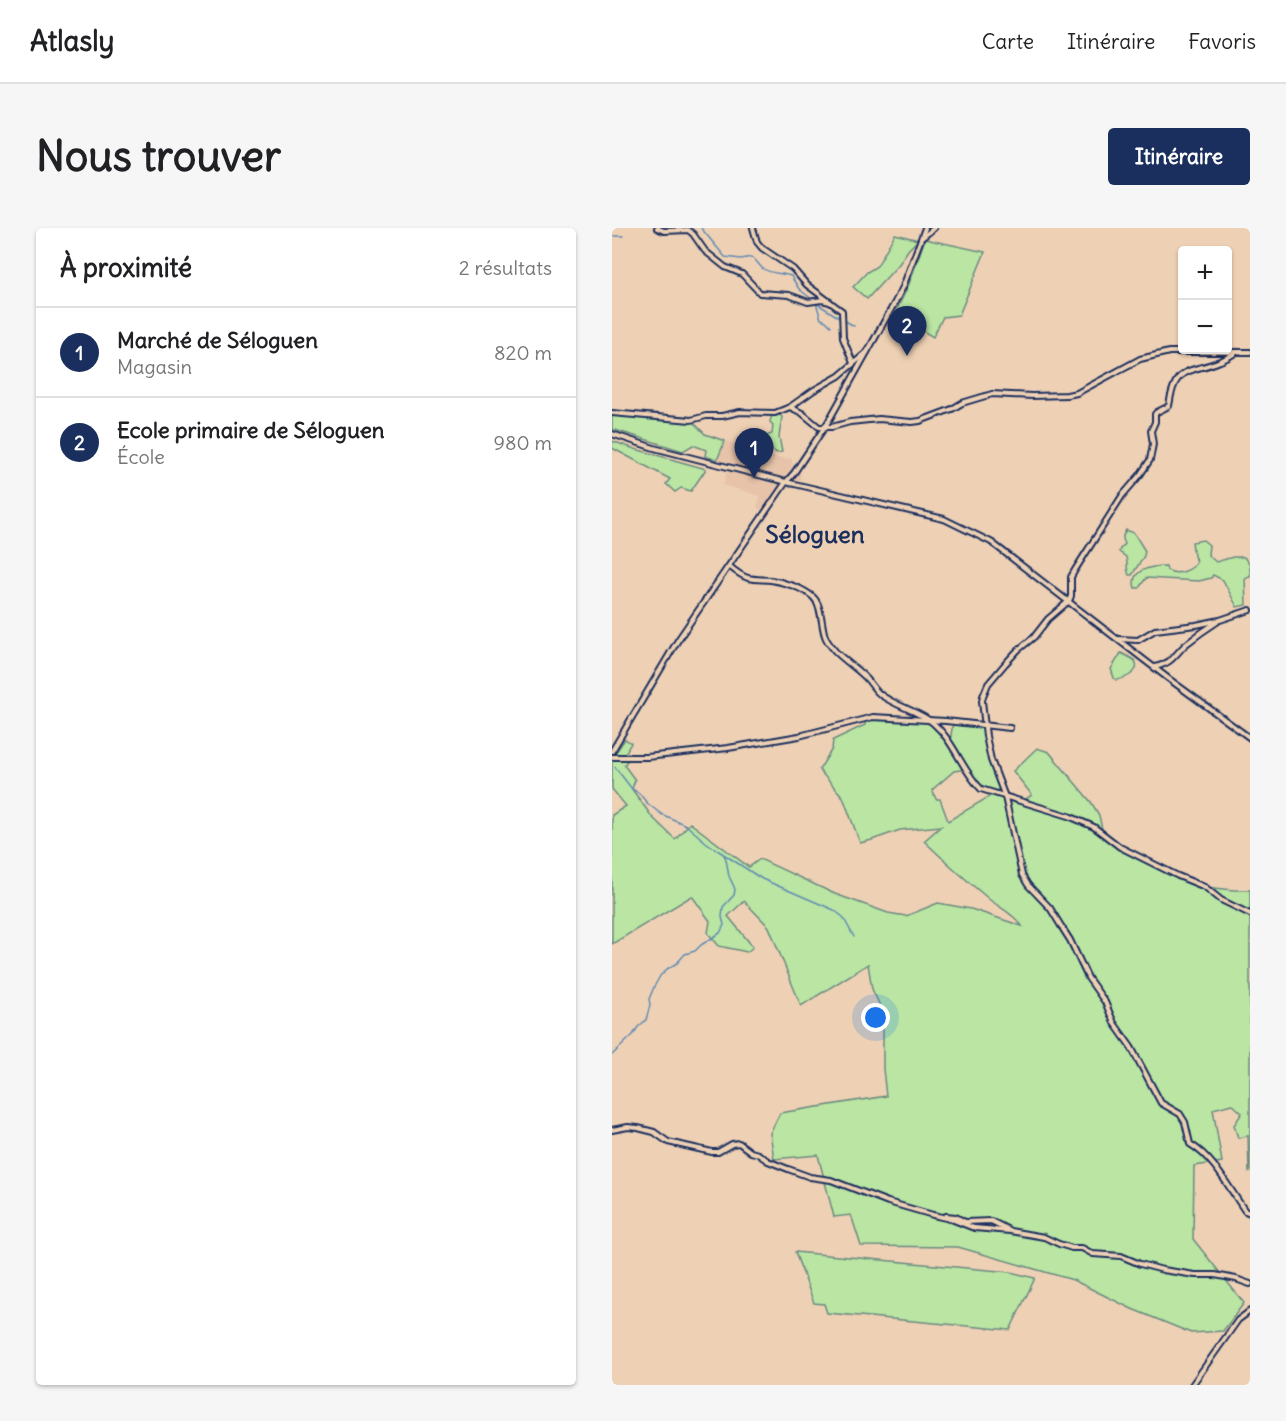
<!DOCTYPE html>
<html lang="fr">
<head>
<meta charset="utf-8">
<style>
  body { margin:0; font-family:Delius,sans-serif; background:#f6f6f6; color:#202124 }
  .controls { position:absolute; right:18px; top:18px; display:grid; overflow:hidden; border-radius:6px; box-shadow:0 2px 4px #0004 }
  .controls button { width:54px; height:54px; display:grid; place-items:center; padding:0; border:0; border-bottom:2px solid #e0e0e0; background:#fff; color:#202124; font:30px sans-serif }
  .you { position:absolute; left:264px; top:790px; width:21px; height:21px; margin:-15px; border:4px solid #fff; border-radius:50%; background:#1a73e8; box-shadow:0 0 0 9px #1a73e833 }
  .badge { display:grid; place-items:center; width:39px; height:39px; border-radius:50%; background:#1b2f5e; color:#fff; font-size:20px; font-weight:700 }
  .pin { position:absolute; translate:-50% -50px; filter:drop-shadow(0 2px 3px #0008) }
  .pin::after { content:''; position:absolute; top:32px; width:21px; height:18px; background:inherit; clip-path:polygon(0 0,100% 0,50% 100%) }
  .list { margin:0; padding:0; list-style:none }
  h2 { display:flex; justify-content:space-between; align-items:center; height:78px; margin:0; padding:0 24px; font-size:26px }
  h2 small { font-size:20px; font-weight:400; color:#757577 }
  .list li { display:grid; grid-template-columns:39px 1fr auto; gap:18px; align-items:center; box-sizing:border-box; height:90px; padding:0 24px; border-top:2px solid #e0e0e0 }
  .list b { display:block; font-size:22px; white-space:nowrap }
  .list p { margin:0; font-size:20px; white-space:nowrap; color:#757577 }
  .list em { font-size:20px; font-style:normal; color:#757577 }
  .map { position:relative; flex:none; width:638px; height:1157px; overflow:hidden; border-radius:6px }
  header { display:flex; align-items:center; gap:36px; box-sizing:border-box; height:84px; padding:0 30px; background:#fff; border-bottom:2px solid #e0e0e0 }
  header strong { font-size:28px }
  nav { display:flex; gap:33px; margin-inline-start:auto; font-size:21px }
  .intro { display:flex; align-items:center; justify-content:space-between; box-sizing:border-box; height:144px; padding:0 36px }
  h1 { margin:0; font-size:42px }
  .button { padding:15px 27px; border-radius:6px; background:#1b2f5e; color:#fff; font-size:21px; font-weight:700 }
  main { display:flex; gap:36px; padding:0 36px }
  aside { flex:1; background:#fff; border-radius:6px; box-shadow:0 2px 4px #0004 }
  .map>svg:first-child { display:block }
  .built { fill:#e7c3a9 }
  .green { fill:#bae5a3; stroke:#6a8a80; stroke-width:1.5; fill-rule:evenodd }
  .lines { fill:none; stroke-linecap:round; stroke-linejoin:round }
  .stream { stroke:#618bb4; stroke-width:1.5 }
  .street-casing { stroke:#1b2f5e; stroke-width:8 }
  .street { stroke:#eed1b4; stroke-width:4 }
  .labels { text-anchor:middle; stroke-width:4.5; stroke-linejoin:round; paint-order:stroke }
  .quarter-label { font-size:24px; font-weight:bold; fill:#1b2f5e; stroke:#eed1b4 }
</style>
</head>
<body>
<header>
<strong>Atlasly</strong>
<nav><a>Carte</a><a>Itinéraire</a><a>Favoris</a></nav>
</header>
<div class="intro"><h1>Nous trouver</h1><a class="button">Itinéraire</a></div>
<main>
<aside>
<h2>À proximité<small>2 résultats</small></h2>
<ul class="list">
<li><span class="badge">1</span><div><b>Marché de Séloguen</b><p>Magasin</p></div><em>820 m</em></li>
<li><span class="badge">2</span><div><b>Ecole primaire de Séloguen</b><p>École</p></div><em>980 m</em></li>
</ul>
</aside>
<div class="map">
<svg width="638" height="1157" viewBox="0 0 638 1157">
  <rect width="100%" height="100%" fill="#eed1b4"/>
  <filter id="ink" filterUnits="userSpaceOnUse"><feTurbulence type="fractalNoise" baseFrequency=".0167" numOctaves="2"/><feDisplacementMap in="SourceGraphic" scale="12" xChannelSelector="R" yChannelSelector="G"/><feConvolveMatrix kernelMatrix="1 2 1 2 8 2 1 2 1" color-interpolation-filters="sRGB"/></filter>
  <g filter="url(#ink)">
    <!-- built -->
    <path class="built" d="M124 209 135 212 128 226 141 228 159 234 160 229 180 231 181 242 189 243 188 252 173 254 152 286 145 278 148 268 111 257 117 236 105 232 113 213 121 215Z"/>
    <!-- green -->
    <g class="green">
      <path d="M283 6 306 12 296 22 287 36 255 71 241 59 255 44 265 38Z"/>
      <path d="M313 11 373 24 347 87 331 89 321 109 283 86 297 56Z"/>
      <path d="M165 184 170 189 167 209 170 224 165 225 153 218 151 210 154 208 160 206 161 197 158 194C159 189 160 186 165 184Z"/>
      <path d="M0 185 79 192 93 206 113 213 105 232 93 228 94 222 81 217 71 223 0 201Z"/>
      <path d="M0 213 23 221 94 241 79 263 69 260 63 264 54 256 58 251 0 220Z"/>
      <path d="M514 302 522 305 533 323 532 328 520 347H517C514 341 516 335 514 329L507 324 508 321 513 316C510 310 510 308 514 302Z"/>
      <path d="M591 312 597 317 596 327 604 334 621 329H632L638 337V348L633 350 634 377 625 379 611 352 601 347 599 350 587 353 534 350 527 360H523C517 341 541 338 554 338L555 342C565 348 580 343 585 333L582 328 580 314Z"/>
      <path d="M509 425C513 427 520 430 523 433 530 444 512 451 504 452L502 450 499 441Z"/>
      <path d="M261 489 317 493 338 514 341 494 373 497 379 532 393 569 409 574 420 567 401 543 425 520 437 524 479 574 487 587 491 606 508 619 593 659 622 662H638V944H637L636 908 626 910 622 897 630 885 620 876 601 881 610 934 582 938 581 1011 632 1075 611 1103 579 1105 520 1081 461 1052 346 1019 249 1018 239 987 222 989 206 927 162 931 158 905 168 885 274 868 271 841V784L260 761 256 736 189 778 157 699 132 673 116 688 141 719 135 724 107 718 96 705 98 693 80 668 0 716V587L14 578 0 561V530L13 511 19 515 14 524 18 529 12 537 23 552 20 561 40 589 63 611 78 595 137 639 148 631 223 666 276 685 294 688 326 675 359 681 410 698C403 687 389 680 378 672 355 653 333 633 312 613L329 598 288 602 260 612 248 615 231 569 207 542 220 521 221 512 253 497 254 491ZM354 541 369 561 382 566 336 593 328 571H324L320 562 342 543Z"/>
      <path d="M183 1024 398 1044 423 1050 398 1102 215 1085 212 1076 202 1075Z"/>
    </g>
    <g class="lines">
      <!-- stream -->
      <g class="stream">
        <path d="M89 0 113 29 129 31 140 29C144 32 146 36 150 40 158 46 170 45 179 48L187 61 201 72"/>
        <path d="M0 8H11"/>
        <path d="M204 75 228 90"/>
        <path d="M204 75 209 91 214 93 219 98"/>
        <path d="M232 92 242 98"/>
        <path d="M3 539 20 561 27 565 35 575 49 586 74 597 96 616 150 651 222 682 231 689 242 709"/>
        <path d="M0 827 21 807 26 799 34 792 38 777 37 771 42 759 48 748 55 741 65 735 73 726 83 723 89 717 108 705 112 697 110 689 111 679 122 667 123 662C122 657 119 653 117 648 115 641 116 634 112 627"/>
      </g>
      <!-- street casing -->
      <g class="street-casing">
        <g id="street">
          <path d="M45 0 52 3 76 2 81 6 93 23 113 39 130 46 148 65 177 67 196 74 210 72 218 74"/>
          <path d="M141 0 145 14 150 20 181 41 195 57 230 83 231 110 241 135"/>
          <path d="M311 9 322 0"/>
          <path d="M625 124C619 127 614 131 608 133 577 146 563 136 557 178L545 184 543 186V194L539 203 541 216 538 232 528 247 510 268 463 342 459 349V368L457 373 436 391 422 409 406 422 393 436 376 456 371 468 370 473 374 508 379 532 393 569 410 647 416 657 438 680 449 698 458 712 476 750 493 774 502 795 519 819 549 875 568 886 573 894 578 916C602 930 617 960 633 983L638 985"/>
          <path d="M178 179 190 185 207 199H220L238 194 267 191 300 194 308 193 340 181 350 175 380 166 420 168 455 167 465 165 528 131 557 124H638"/>
          <path d="M0 185 79 192 94 188H110L128 184 163 185 178 179 202 162 227 148 255 124"/>
          <path d="M0 206 42 220 174 254 332 291 379 314 557 451 638 510"/>
          <path d="M117 338C123 343 129 348 136 350 144 352 152 351 159 352 172 354 191 360 201 369 210 377 209 397 213 408 215 414 219 418 223 423 233 433 244 440 254 450 259 455 262 462 269 467 284 478 308 484 321 495 342 513 350 542 369 561L457 588 482 599 508 619 566 648 593 659 609 672 638 686"/>
          <path d="M506 411 526 412 543 402 584 397 608 392 638 382"/>
          <path d="M543 439C560 435 562 428 573 417 583 409 594 401 605 394"/>
          <path d="M0 523 66 412 174 254 182 245 216 194 282 76 291 59 313 0"/>
          <path d="M0 529H35L116 520 187 508 261 489 334 493 398 500"/>
          <path d="M0 902 16 899 26 900 42 904 56 914 100 924H106L120 916 127 915 139 924 146 926 156 933 176 941 198 949 219 952 276 974 321 987 339 991 362 1000 398 1003 432 1009 447 1016 460 1020H470L481 1026 509 1028 528 1036 551 1042 583 1047H603L624 1051 638 1056"/>
          <path d="M334 988 344 989 353 994 379 993 395 1001"/>
          <path d="M580 1157 626 1092 638 1083"/>
        </g>
      </g>
      <!-- street -->
      <use href="#street" class="street"/>
    </g>
  </g>
  <g class="labels">
    <!-- quarter labels -->
    <g class="quarter-label">
      <text x="203" y="315">Séloguen</text>
    </g>
  </g>
</svg>
<div class="controls">
<button>+</button>
<button>−</button>
</div>
<div class="you"></div>
<div class="pin badge" style="left:142px;top:250px">1</div>
<div class="pin badge" style="left:295px;top:128px">2</div>
</div>
</main>
</body>
</html>
